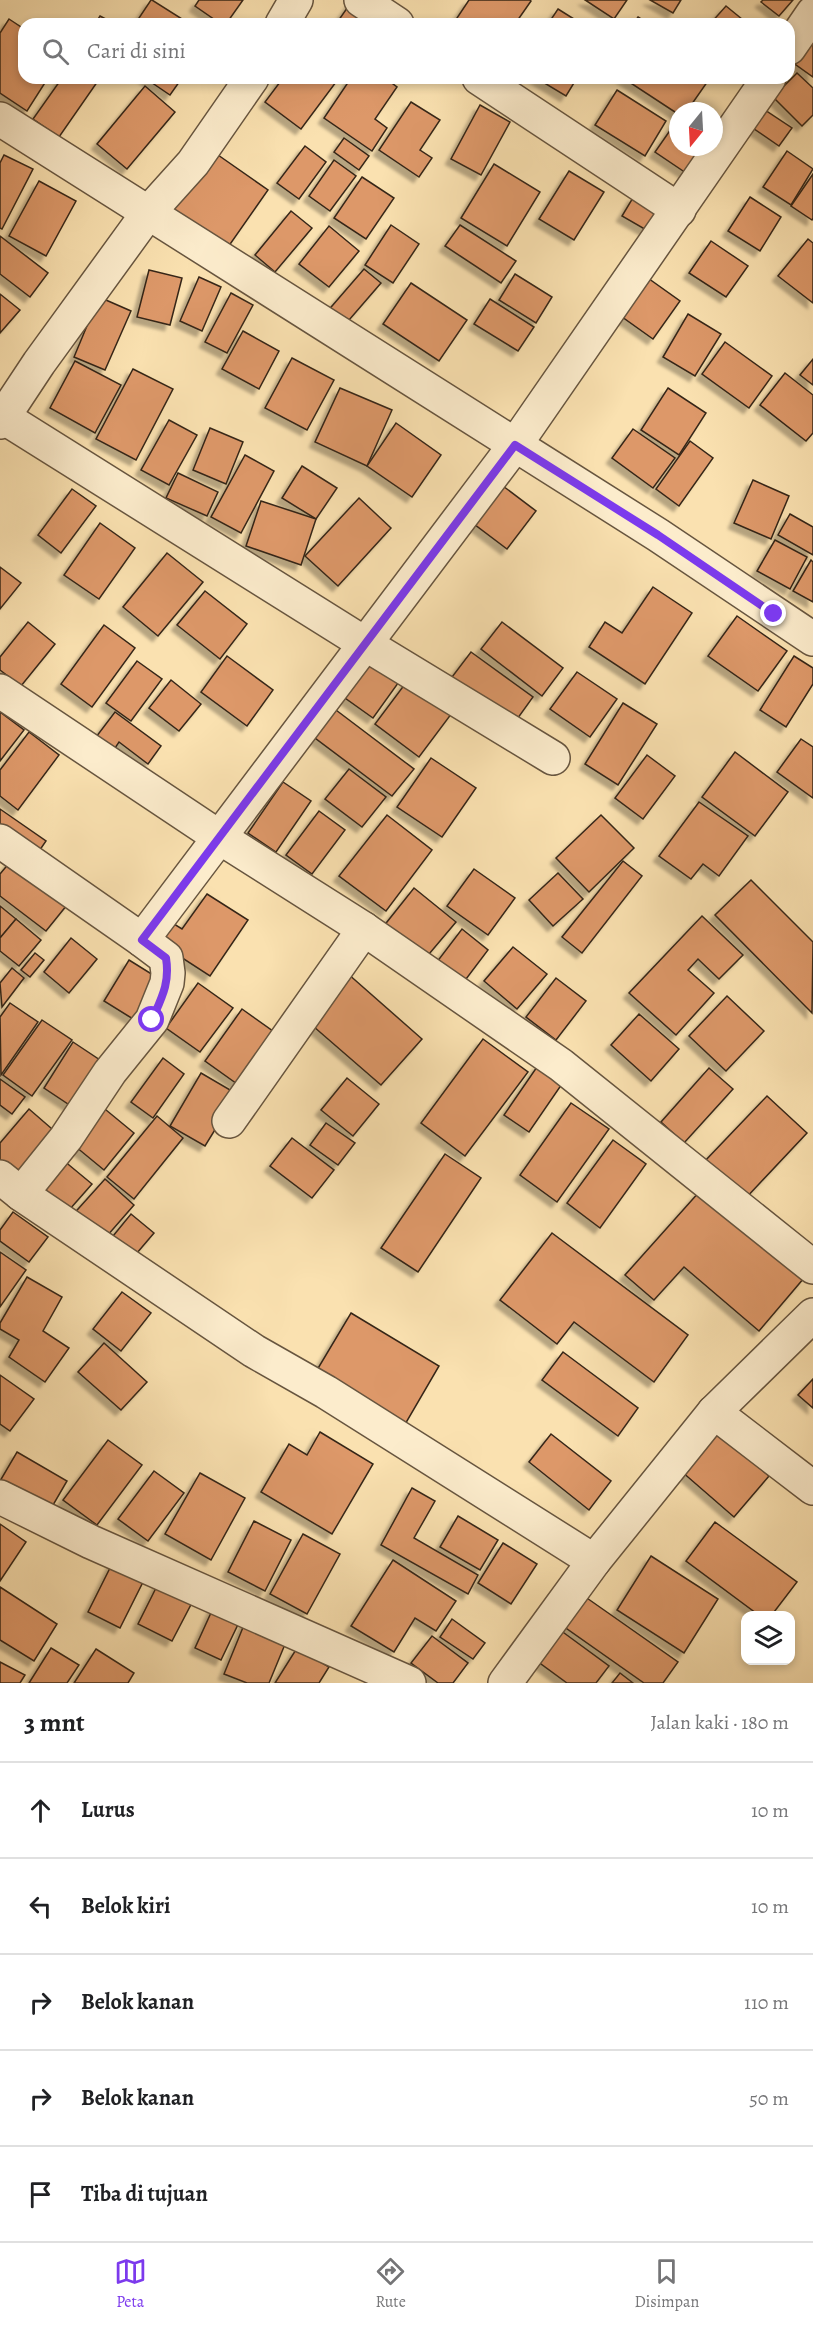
<!DOCTYPE html>
<html lang="id">
<head>
<meta charset="utf-8">
<style>
  body { margin:0; font-family:Alegreya,serif; background:#f2f2f2; color:#202124 }
  .controls { position:absolute; right:18px; bottom:18px; display:grid; overflow:hidden; border-radius:12px; box-shadow:0 3px 9px #0003 }
  .controls button { width:54px; height:54px; display:grid; place-items:center; padding:0; border:0; border-bottom:2px solid #e0e0e0; background:#fff; color:#202124; font:30px sans-serif }
  .compass { position:absolute; left:669px; top:102px; width:54px; height:54px; border-radius:50%; background:#fff; box-shadow:0 3px 9px #0003; rotate:198deg }
  .stop { position:absolute; width:18px; height:18px; margin:-14px; border:4px solid #7c3aed; border-radius:50%; background:#fff }
  .stop.end { background:#7c3aed; border-color:#fff; box-shadow:0 2px 6px #0008 }
  .list { margin:0; padding:0; list-style:none }
  h2 { display:flex; justify-content:space-between; align-items:center; height:78px; margin:0; padding:0 24px; font-size:26px }
  h2 small { font-size:20px; font-weight:400; color:#757577 }
  .list li { display:grid; grid-template-columns:39px 1fr auto; gap:18px; align-items:center; box-sizing:border-box; height:96px; padding:0 24px; border-top:2px solid #e0e0e0 }
  .list b { display:block; font-size:22px; white-space:nowrap }
  .list em { font-size:20px; font-style:normal; color:#757577 }
  .icon { flex:none; width:33px; height:33px; fill:none; stroke:currentColor; stroke-width:2; stroke-linecap:round; stroke-linejoin:round }
  .map { position:relative; flex:none; width:813px; height:1683px; overflow:hidden }
  .search { position:absolute; background:#fff; box-shadow:0 3px 9px #0003; left:18px; right:18px; top:18px; height:66px; display:flex; align-items:center; gap:15px; box-sizing:border-box; padding:0 21px; border-radius:18px; color:#757577; font-size:22px }
  .sheet { height:558px; background:#fff }
  nav { display:flex; justify-content:space-around; align-items:center; box-sizing:border-box; height:84px; border-top:2px solid #e0e0e0; background:#fff; font-size:16px; color:#757577 }
  nav a { display:grid; justify-items:center; gap:3px }
  nav .on { color:#7c3aed }
  .map>svg:first-child { display:block }
  .building { fill:#dd9869; stroke:#362619; stroke-width:1.5; filter:url(#shadow) }
  .lines { fill:none; stroke-linecap:round; stroke-linejoin:round }
  .minor-casing { stroke:#67553f; stroke-width:36 }
  .minor { stroke:#fceccc; stroke-width:33 }
  .route { stroke:#7c3aed; stroke-width:8 }
</style>
</head>
<body>
<div class="map">
<svg width="813" height="1683" viewBox="0 0 813 1683">
  <defs>
    <filter id="shadow"><feDropShadow dx="-5.5" dy="5.5" stdDeviation="1.5" flood-color="#0004"/></filter>
  </defs>
  <rect width="100%" height="100%" fill="#fae1b0"/>
  <filter id="stains"><feTurbulence type="fractalNoise" baseFrequency=".00333" numOctaves="4"/><feColorMatrix values="0 0 0 0 .2 0 0 0 0 .09 0 0 0 0 .02 0 0 0 .5 -.17"/></filter>
  <radialGradient id="worn" r=".72"><stop offset=".6" stop-color="#630" stop-opacity="0"/><stop offset="1" stop-color="#630" stop-opacity=".3"/></radialGradient>
  <!-- building -->
  <g class="building">
    <path d="M151 0H152L190 24H135Z"/>
    <path d="M199 0H243L226 24H221L195 6Z"/>
    <path d="M469 0H530L531 1 515 24H453Z"/>
    <path d="M585 0H627L614 19Z"/>
    <path d="M650 0H681L673 13Z"/>
    <path d="M763 0H793L779 16 761 2Z"/>
    <path d="M352 1 384 24H336Z"/>
    <path d="M726 6 748 24H710Z"/>
    <path d="M558 9 582 24H548Z"/>
    <path d="M100 16 115 24H95Z"/>
    <path d="M638 17 649 24H633Z"/>
    <path d="M9 19 24 29V78H48L27 111 0 93V33Z"/>
    <path d="M813 32V77L792 62Z"/>
    <path d="M797 73 813 88V115L802 126 773 97Z"/>
    <path d="M62 78H100L59 137 33 119Z"/>
    <path d="M145 78H182L170 95Z"/>
    <path d="M283 78H339L301 129 265 102Z"/>
    <path d="M351 78H385L397 87 375 119 387 128 372 151 324 118Z"/>
    <path d="M536 78H577L566 96Z"/>
    <path d="M623 78H710L687 111H678V114Z"/>
    <path d="M145 86 175 112 127 169 97 144Z"/>
    <path d="M617 90 666 121 645 156 595 125Z"/>
    <path d="M411 102 440 120 420 150 432 158 419 177 379 150Z"/>
    <path d="M756 104 792 128 779 146 744 122Z"/>
    <path d="M480 105 510 122 481 175 451 159Z"/>
    <path d="M678 119V147H714L695 179 655 152Z"/>
    <path d="M344 138 369 156 359 170 334 152Z"/>
    <path d="M305 146 326 162 299 199 277 183Z"/>
    <path d="M208 148 268 190 226 250 167 209Z"/>
    <path d="M787 151 813 169 791 205 763 187Z"/>
    <path d="M4 155 33 169 2 229 0 228V163Z"/>
    <path d="M334 160 356 176 330 211 309 196Z"/>
    <path d="M494 164 540 192 507 246 461 218Z"/>
    <path d="M569 171 604 192 574 240 539 219Z"/>
    <path d="M813 174V218L812 220 791 206Z"/>
    <path d="M362 177 394 198 366 239 334 218Z"/>
    <path d="M39 181 76 201 46 256 9 236Z"/>
    <path d="M634 196 660 211 648 231 622 216Z"/>
    <path d="M750 197 781 217 760 251 728 231Z"/>
    <path d="M291 211 312 228 275 272 255 255Z"/>
    <path d="M391 225 419 244 393 283 365 265Z"/>
    <path d="M460 225 516 261 501 283 445 246Z"/>
    <path d="M329 226 359 251 329 287 299 264Z"/>
    <path d="M0 236 48 273 30 297 0 274Z"/>
    <path d="M808 239 813 243V303L778 276Z"/>
    <path d="M711 241 748 266 726 297 689 273Z"/>
    <path d="M364 269 381 283 343 327 326 313Z"/>
    <path d="M149 270 182 278 170 325 137 317Z"/>
    <path d="M638 271 680 301 653 339 611 309Z"/>
    <path d="M515 274 552 297 536 323 499 300Z"/>
    <path d="M199 277 221 287 202 331 180 321Z"/>
    <path d="M411 283 467 320 439 361 383 324Z"/>
    <path d="M231 293 253 305 227 353 205 342Z"/>
    <path d="M0 294 20 310 0 333Z"/>
    <path d="M99 297 131 311 105 370 74 357Z"/>
    <path d="M490 299 534 327 518 351 474 324Z"/>
    <path d="M688 314 721 334 695 376 663 357Z"/>
    <path d="M243 331 279 351 259 389 222 369Z"/>
    <path d="M725 342 772 376 749 408 702 374Z"/>
    <path d="M292 358 334 380 307 430 265 408Z"/>
    <path d="M813 359V385L800 375Z"/>
    <path d="M75 361 121 385 95 433 50 408Z"/>
    <path d="M133 369 173 389 136 460 96 439Z"/>
    <path d="M785 373 813 395V433L806 441 760 405Z"/>
    <path d="M340 388 392 410 367 466 315 442Z"/>
    <path d="M668 388 706 413 679 455 641 430Z"/>
    <path d="M169 420 197 435 169 485 141 470Z"/>
    <path d="M396 423 441 455 412 497 367 466Z"/>
    <path d="M210 428 243 442 226 484 193 470Z"/>
    <path d="M633 429 675 458 653 488 612 458Z"/>
    <path d="M690 441 713 458 679 506 656 489Z"/>
    <path d="M245 455 274 471 241 533 211 517Z"/>
    <path d="M302 466 337 488 316 519 282 498Z"/>
    <path d="M178 473 218 492 207 516 166 498Z"/>
    <path d="M753 480 789 496 771 539 734 523Z"/>
    <path d="M499 483 536 511 507 549 470 521Z"/>
    <path d="M72 489 96 506 61 553 38 535Z"/>
    <path d="M359 498 391 528 338 586 305 556Z"/>
    <path d="M261 501 316 519 301 565 246 546Z"/>
    <path d="M790 514 813 527V555L778 535Z"/>
    <path d="M100 523 135 548 99 599 64 575Z"/>
    <path d="M775 540 807 557 790 589 757 571Z"/>
    <path d="M167 553 203 582 158 636 123 607Z"/>
    <path d="M811 560 813 562V602L793 591Z"/>
    <path d="M0 567 21 583 0 609Z"/>
    <path d="M653 587 692 613 645 684 589 647 605 622 622 633Z"/>
    <path d="M205 591 247 624 220 659 177 625Z"/>
    <path d="M737 616 787 651 758 691 708 656Z"/>
    <path d="M28 622 55 644 21 686 0 670V657Z"/>
    <path d="M502 622 563 668 542 696 481 649Z"/>
    <path d="M104 625 135 648 92 707 61 684Z"/>
    <path d="M471 652 533 697 515 722 452 677Z"/>
    <path d="M366 654 401 679 373 718 338 693Z"/>
    <path d="M227 656 273 690 247 726 201 692Z"/>
    <path d="M794 656 813 668V684L786 727 760 710Z"/>
    <path d="M137 661 162 679 131 721 106 703Z"/>
    <path d="M577 672 617 699 590 737 550 709Z"/>
    <path d="M171 680 201 704 179 731 149 708Z"/>
    <path d="M408 680 452 713 419 757 375 724Z"/>
    <path d="M623 703 657 724 618 785 585 764Z"/>
    <path d="M328 704 414 769 392 796 307 732Z"/>
    <path d="M0 712 24 730 0 761Z"/>
    <path d="M115 712 161 746 148 764 119 742 111 754 93 741Z"/>
    <path d="M29 732 59 755 18 810 0 796V770Z"/>
    <path d="M801 739 813 747V798L777 772Z"/>
    <path d="M735 752 788 792 755 836 702 797Z"/>
    <path d="M647 755 675 776 643 819 615 798Z"/>
    <path d="M431 758 476 788 442 837 397 807Z"/>
    <path d="M349 769 386 797 362 827 325 799Z"/>
    <path d="M283 782 311 801 276 852 248 833Z"/>
    <path d="M699 802 748 836 719 876 703 864 691 879 659 856Z"/>
    <path d="M0 809 46 841 33 860 0 838Z"/>
    <path d="M319 811 345 830 312 874 286 855Z"/>
    <path d="M387 815 432 850 386 911 339 876Z"/>
    <path d="M601 815 634 848 589 892 556 858Z"/>
    <path d="M15 856 71 900 46 931 0 896V874Z"/>
    <path d="M623 861 642 876 582 953 562 937Z"/>
    <path d="M474 869 515 898 488 935 447 906Z"/>
    <path d="M558 873 583 899 553 926 529 900Z"/>
    <path d="M751 880 813 942 812 1013 715 915Z"/>
    <path d="M414 888 456 922 424 960 383 927Z"/>
    <path d="M207 894 248 920 210 976 153 939 166 919 182 929Z"/>
    <path d="M0 906 16 919 0 938Z"/>
    <path d="M702 916 743 955 719 979 698 959 688 970 714 993 676 1035 629 993Z"/>
    <path d="M16 919 41 940 19 966 0 951V938Z"/>
    <path d="M462 929 488 950 457 991 430 971Z"/>
    <path d="M71 938 97 959 69 993 44 972Z"/>
    <path d="M513 947 547 974 517 1009 484 981Z"/>
    <path d="M35 953 44 960 30 977 21 970Z"/>
    <path d="M129 960 158 978 133 1019 104 1001Z"/>
    <path d="M12 968 24 978 2 1007 0 983Z"/>
    <path d="M347 973 422 1039 381 1085 306 1020Z"/>
    <path d="M556 978 586 1001 556 1040 526 1017Z"/>
    <path d="M198 983 233 1008 200 1052 166 1028Z"/>
    <path d="M727 996 764 1031 726 1071 689 1036Z"/>
    <path d="M10 1003 38 1022 1 1075 0 1017Z"/>
    <path d="M242 1009 277 1034 240 1086 205 1061Z"/>
    <path d="M639 1014 679 1049 651 1081 611 1045Z"/>
    <path d="M42 1020 72 1040 32 1096 3 1075Z"/>
    <path d="M483 1039 528 1072 465 1156 421 1123Z"/>
    <path d="M73 1042 109 1066 80 1112 44 1088Z"/>
    <path d="M163 1058 184 1074 153 1118 131 1102Z"/>
    <path d="M539 1064 564 1081 529 1132 504 1115Z"/>
    <path d="M709 1068 733 1089 684 1143 661 1122Z"/>
    <path d="M201 1073 237 1094 205 1146 170 1126Z"/>
    <path d="M347 1078 379 1104 353 1136 321 1110Z"/>
    <path d="M0 1079 25 1097 12 1114 0 1105Z"/>
    <path d="M767 1096 807 1133 744 1200 704 1162Z"/>
    <path d="M571 1103 609 1129 557 1202 520 1175Z"/>
    <path d="M100 1105 134 1133 104 1170 70 1142Z"/>
    <path d="M29 1109 59 1135 18 1183 0 1168V1143Z"/>
    <path d="M157 1116 183 1138 134 1199 107 1177Z"/>
    <path d="M326 1123 355 1143 338 1165 310 1145Z"/>
    <path d="M292 1138 334 1170 312 1198 270 1166Z"/>
    <path d="M613 1140 646 1164 600 1228 567 1203Z"/>
    <path d="M445 1154 481 1178 418 1272 381 1248Z"/>
    <path d="M63 1160 92 1184 62 1218 34 1194Z"/>
    <path d="M105 1179 134 1205 100 1244 70 1218Z"/>
    <path d="M700 1191 804 1278 759 1331 684 1267 654 1300 625 1275Z"/>
    <path d="M13 1212 48 1237 29 1262 0 1241V1230Z"/>
    <path d="M131 1214 154 1233 131 1260 109 1241Z"/>
    <path d="M552 1233 688 1335 654 1382 574 1322 557 1344 500 1300Z"/>
    <path d="M0 1252 26 1270 0 1307Z"/>
    <path d="M27 1277 62 1297 43 1331 69 1348 45 1382 9 1357 19 1340 0 1329V1323Z"/>
    <path d="M122 1292 151 1313 121 1351 93 1329Z"/>
    <path d="M351 1313 439 1366 400 1433 311 1380Z"/>
    <path d="M104 1343 147 1382 121 1410 78 1372Z"/>
    <path d="M563 1352 638 1408 618 1436 542 1380Z"/>
    <path d="M0 1375 34 1399 10 1431 0 1424Z"/>
    <path d="M813 1379V1408L798 1395Z"/>
    <path d="M716 1431 769 1476 734 1517 681 1471Z"/>
    <path d="M320 1432 373 1464 332 1534 261 1492 289 1444 307 1455Z"/>
    <path d="M551 1434 611 1481 589 1510 529 1462Z"/>
    <path d="M108 1440 142 1465 97 1525 63 1500Z"/>
    <path d="M17 1452 67 1481 49 1512 0 1481Z"/>
    <path d="M154 1471 184 1493 148 1541 118 1519Z"/>
    <path d="M200 1473 245 1498 211 1560 165 1534Z"/>
    <path d="M412 1488 435 1501 414 1538 478 1575 468 1594 381 1545Z"/>
    <path d="M458 1516 498 1540 480 1570 440 1547Z"/>
    <path d="M254 1521 291 1540 265 1591 228 1572Z"/>
    <path d="M715 1522 797 1582 771 1616H760L686 1561Z"/>
    <path d="M0 1524 26 1542 0 1581Z"/>
    <path d="M303 1534 340 1554 307 1614 270 1594Z"/>
    <path d="M503 1543 537 1564 511 1604 478 1583Z"/>
    <path d="M651 1556 718 1599 684 1653 617 1610Z"/>
    <path d="M393 1560 456 1601 436 1631 415 1618 394 1652 351 1626Z"/>
    <path d="M113 1562 145 1578 120 1628 88 1612Z"/>
    <path d="M162 1576 197 1593 172 1641 138 1624Z"/>
    <path d="M0 1587 57 1624 34 1661 0 1640Z"/>
    <path d="M584 1596 678 1662 663 1683H644L563 1626Z"/>
    <path d="M215 1604 242 1616 221 1660 195 1648Z"/>
    <path d="M452 1619 485 1643 473 1659 440 1637Z"/>
    <path d="M246 1620 288 1637 269 1683H247L224 1674Z"/>
    <path d="M560 1630 609 1666 596 1683H567L537 1661Z"/>
    <path d="M432 1636 468 1663 453 1683H438L411 1663Z"/>
    <path d="M51 1648 79 1665 67 1683H29Z"/>
    <path d="M297 1648 329 1667 319 1683H275Z"/>
    <path d="M96 1649 134 1673 128 1683H74Z"/>
    <path d="M0 1662 25 1675 20 1683H0Z"/>
    <path d="M620 1673 633 1683H612Z"/>
  </g>
  <g class="lines">
    <!-- minor casing -->
    <g class="minor-casing">
      <g id="minor">
        <path d="M361 0 397 24"/>
        <path d="M282 24 296 0"/>
        <path d="M789 48 813 13"/>
        <path d="M479 78 679 210"/>
        <path d="M0 119 658 535 813 639"/>
        <path d="M0 415 367 645 553 758"/>
        <path d="M0 422 39 363 148 213 193 163 252 78"/>
        <path d="M0 691 219 837 364 929 561 1065 813 1267"/>
        <path d="M0 841 142 940"/>
        <path d="M229 1121 364 929"/>
        <path d="M0 1177 21 1194 254 1351 326 1392 594 1561"/>
        <path d="M21 1194 66 1138 110 1072 152 1020 167 983 168 973 166 958 142 940 515 445 769 78"/>
        <path d="M714 1412 813 1488"/>
        <path d="M0 1497 91 1542 409 1683"/>
        <path d="M505 1683 594 1561 714 1412 813 1315"/>
      </g>
    </g>
    <!-- minor -->
    <use href="#minor" class="minor"/>
  </g>
  <g class="lines">
    <!-- route -->
    <path class="route" d="M152 1020C162 997 170 983 166 958L142 940 515 445 658 535 774 614"/>
  </g>
  <rect width="100%" height="100%" filter="url(#stains)"/>
  <rect width="100%" height="100%" fill="url(#worn)"/>
</svg>
<div class="controls">
<button><svg class="icon" aria-label="layers" viewBox="0 0 24 24"><path d="M12 4l9 5-9 5-9-5zM3 14l9 5 9-5"/></svg></button>
</div>
<svg class="compass" viewBox="-18 -18 36 36"><path d="M0-13l5 13h-10z" fill="#e53935"/><path d="M0 13l5-13h-10z" fill="#757577"/></svg>
<div class="stop" style="left:152px;top:1020px"></div>
<div class="stop end" style="left:774px;top:614px"></div>
<div class="search"><svg class="icon" aria-label="search" viewBox="0 0 24 24"><circle cx="10" cy="10" r="6"/><path d="M15 15l6 6"/></svg>Cari di sini</div>
</div>
<section class="sheet">
<h2>3 mnt<small>Jalan kaki · 180 m</small></h2>
<ul class="list">
<li><svg class="icon" aria-label="ahead" viewBox="0 0 24 24"><path d="M12 20V5M6 11l6-6 6 6"/></svg><div><b>Lurus</b></div><em>10 m</em></li>
<li><svg class="icon" aria-label="left" viewBox="0 0 24 24"><path d="M17 20v-9H6M10 6l-5 5 5 5"/></svg><div><b>Belok kiri</b></div><em>10 m</em></li>
<li><svg class="icon" aria-label="right" viewBox="0 0 24 24"><path d="M7 20v-9h11M14 6l5 5-5 5"/></svg><div><b>Belok kanan</b></div><em>110 m</em></li>
<li><svg class="icon" aria-label="right" viewBox="0 0 24 24"><path d="M7 20v-9h11M14 6l5 5-5 5"/></svg><div><b>Belok kanan</b></div><em>50 m</em></li>
<li><svg class="icon" aria-label="arrive" viewBox="0 0 24 24"><path d="M6 21V4h12l-3 4 3 4H6"/></svg><div><b>Tiba di tujuan</b></div></li>
</ul>
</section>
<nav>
<a class="on"><svg class="icon" aria-label="map" viewBox="0 0 24 24"><path d="M3 6l6-2 6 2 6-2v14l-6 2-6-2-6 2zM9 4v14M15 6v14"/></svg>Peta</a>
<a><svg class="icon" aria-label="directions" viewBox="0 0 24 24"><path d="M12 3l9 9-9 9-9-9zM9 14v-3h6M13 9l2 2-2 2"/></svg>Rute</a>
<a><svg class="icon" aria-label="saved" viewBox="0 0 24 24"><path d="M7 4h10v16l-5-4-5 4z"/></svg>Disimpan</a>
</nav>
</body>
</html>
